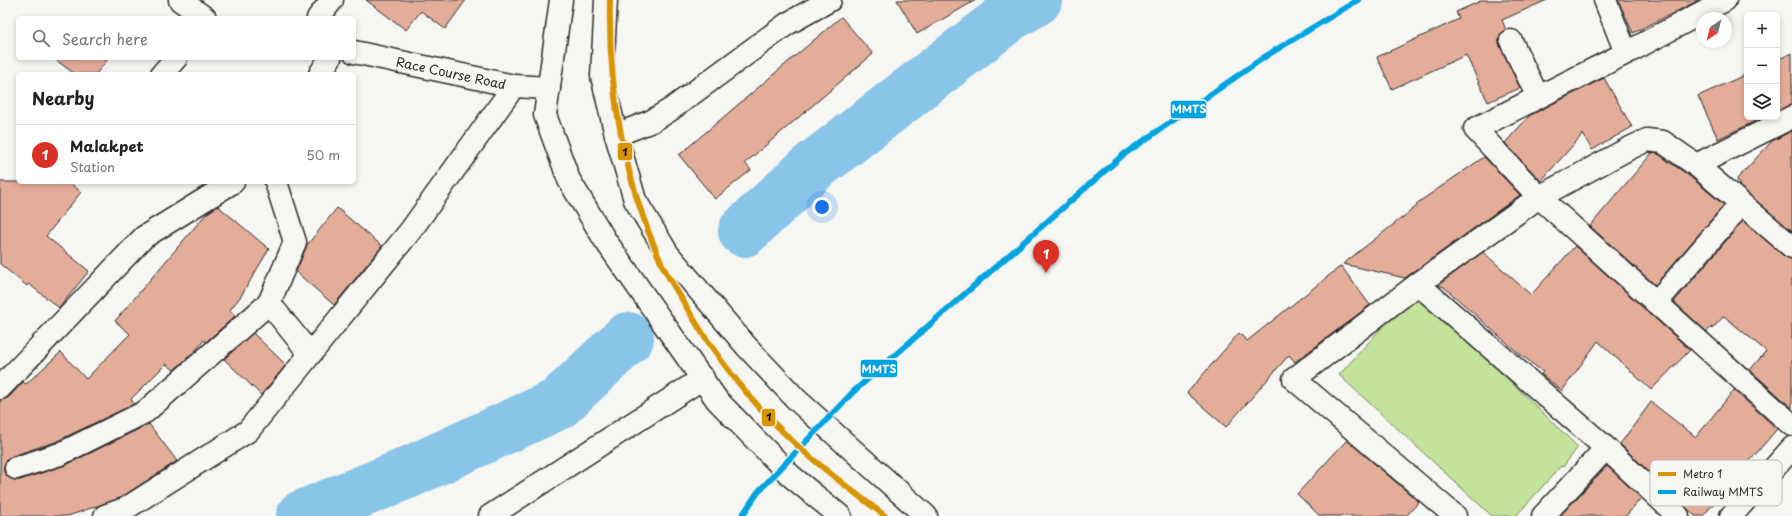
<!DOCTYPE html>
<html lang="en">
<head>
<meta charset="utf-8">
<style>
  body { margin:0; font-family:"Playpen Sans",sans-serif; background:#f6f6f6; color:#222 }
  .controls { position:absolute; right:12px; top:12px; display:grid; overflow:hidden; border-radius:6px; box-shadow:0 2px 6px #0003 }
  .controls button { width:36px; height:36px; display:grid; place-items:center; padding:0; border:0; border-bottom:1px solid #e0e0e0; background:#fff; color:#222; font:20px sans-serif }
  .compass { position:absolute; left:1696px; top:12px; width:36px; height:36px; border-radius:50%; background:#fff; box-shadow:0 2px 6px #0003; rotate:215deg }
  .you { position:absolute; left:822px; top:207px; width:14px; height:14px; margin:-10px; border:3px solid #fff; border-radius:50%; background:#1a73e8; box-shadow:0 0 0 6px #1a73e833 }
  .badge { display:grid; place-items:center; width:26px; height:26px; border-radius:50%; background:#d93025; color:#fff; font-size:13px; font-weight:700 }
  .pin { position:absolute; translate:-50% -33px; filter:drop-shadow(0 1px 2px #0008) }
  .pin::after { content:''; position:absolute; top:21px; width:14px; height:12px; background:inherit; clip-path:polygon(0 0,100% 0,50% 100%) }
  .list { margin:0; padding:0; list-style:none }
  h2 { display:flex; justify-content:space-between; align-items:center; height:52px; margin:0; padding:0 16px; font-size:17px }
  h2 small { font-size:13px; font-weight:400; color:#767676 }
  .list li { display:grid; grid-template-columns:26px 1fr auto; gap:12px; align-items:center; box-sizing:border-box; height:60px; padding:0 16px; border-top:1px solid #e0e0e0 }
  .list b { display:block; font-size:15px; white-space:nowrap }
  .list p { margin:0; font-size:13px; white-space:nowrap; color:#767676 }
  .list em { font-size:13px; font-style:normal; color:#767676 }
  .icon { flex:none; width:22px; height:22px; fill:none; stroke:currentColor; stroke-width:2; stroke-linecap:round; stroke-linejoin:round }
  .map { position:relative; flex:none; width:1792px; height:516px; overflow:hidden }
  .search { position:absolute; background:#fff; box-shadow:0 2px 6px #0003; left:16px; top:16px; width:340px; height:44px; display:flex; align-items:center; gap:10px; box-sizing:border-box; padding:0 14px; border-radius:6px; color:#767676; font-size:15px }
  .panel { position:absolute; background:#fff; box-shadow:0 2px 6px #0003; left:16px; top:72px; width:340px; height:112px; border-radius:6px }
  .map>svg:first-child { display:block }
  .park { fill:#c3e29a; stroke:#778662 }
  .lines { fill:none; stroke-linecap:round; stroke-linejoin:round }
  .river { stroke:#89c4e9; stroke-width:52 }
  .building { fill:#e4ad9a; stroke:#2b2b2b }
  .minor-casing { stroke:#2b2b2b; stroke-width:25 }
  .tertiary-casing { stroke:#2b2b2b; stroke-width:25 }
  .trunk-casing { stroke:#2b2b2b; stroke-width:25 }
  .minor { stroke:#f6f6f2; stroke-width:22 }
  .tertiary { stroke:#f6f6f2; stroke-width:22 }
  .trunk { stroke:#f6f6f2; stroke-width:22 }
  .rail-1-casing { stroke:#f6f6f2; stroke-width:9 }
  .rail-1 { stroke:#00a3e0; stroke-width:6 }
  .metro-1-casing { stroke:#f6f6f2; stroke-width:9 }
  .metro-1 { stroke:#d89406; stroke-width:6 }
  .labels { text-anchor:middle; stroke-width:3; stroke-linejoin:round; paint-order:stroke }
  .street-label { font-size:13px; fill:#2b2b2b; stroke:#f6f6f2 }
  .key { fill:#f6f6f2; stroke:#b9b9b6; stroke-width:1 }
  .key-label { font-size:11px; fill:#2b2b2b }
  .line-badge { stroke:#f6f6f2; stroke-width:1.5 }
  .badge-label { font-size:11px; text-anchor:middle; font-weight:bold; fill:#fff }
  .pale-badge-label { font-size:11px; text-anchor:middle; font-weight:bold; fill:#111 }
</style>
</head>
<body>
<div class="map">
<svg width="1792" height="516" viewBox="0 0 1792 516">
  <rect width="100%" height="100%" fill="#f6f6f2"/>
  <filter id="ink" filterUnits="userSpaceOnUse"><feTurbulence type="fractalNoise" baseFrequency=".025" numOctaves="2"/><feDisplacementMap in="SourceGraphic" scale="8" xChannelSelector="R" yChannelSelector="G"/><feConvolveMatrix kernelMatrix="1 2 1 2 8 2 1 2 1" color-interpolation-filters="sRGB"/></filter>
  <g filter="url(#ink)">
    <!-- park -->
    <path class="park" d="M1416 290 1578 447 1563 467 1561 466 1516 516H1492L1339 375Z"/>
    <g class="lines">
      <!-- river -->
      <g class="river">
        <path d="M744 231 813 167 1009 16 1036 0"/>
        <path d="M302 516 405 474 558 404 628 338"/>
      </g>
    </g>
    <!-- building -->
    <g class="building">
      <path d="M366 0H466L445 29 421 11 406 30Z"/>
      <path d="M897 0H976L917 34Z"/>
      <path d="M1483 0H1547L1502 20 1506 30 1500 34 1499 40 1500 46 1520 88 1488 102 1466 55 1392 89 1377 57 1459 19 1456 12Z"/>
      <path d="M1618 0H1699L1633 33Z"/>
      <path d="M841 17 873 54 745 163 751 170 715 199 679 155Z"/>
      <path d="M1792 53V105L1777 111V60Z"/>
      <path d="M53 58H107L108 59 96 74H75Z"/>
      <path d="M1747 74V117H1764L1718 139 1698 96Z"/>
      <path d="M1604 78 1632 127 1592 150 1583 134 1541 181 1505 143 1529 116Z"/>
      <path d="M1792 131V231L1740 187 1737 179 1772 141Z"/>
      <path d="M1652 153 1658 154 1688 175 1724 205 1655 285 1590 226Z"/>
      <path d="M1484 157 1520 195 1405 278 1343 264 1417 206 1416 204Z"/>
      <path d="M0 182H69L81 192 46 236 89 271 59 308 29 284 27 286 0 264Z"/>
      <path d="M218 206 269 249 241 296 230 310 235 316 206 342 204 340 195 351 174 370 166 364 131 399 134 404 55 442 12 456 7 460 4 466V472L8 477 14 480H20L66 465 149 424 177 461 120 498 68 516H0V400L9 397 23 382 26 384 61 352 86 379 130 334 115 321 206 214Z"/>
      <path d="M337 208 382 246 334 305 296 272 307 245Z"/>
      <path d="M1743 221 1784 256 1792 259V408L1750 370 1766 351 1724 316 1712 329 1711 327 1707 332 1674 302Z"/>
      <path d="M1575 246 1690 350 1651 390 1598 341 1562 391 1541 374 1543 372 1516 351 1444 287 1438 285 1483 252 1531 295Z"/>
      <path d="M1341 266 1370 305 1295 362 1289 355 1226 427 1187 393 1239 333 1247 341Z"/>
      <path d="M253 333 286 365 261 395 224 359Z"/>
      <path d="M1734 390 1777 429 1703 516H1695L1620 444 1651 402 1696 437Z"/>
      <path d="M1347 440 1419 502 1406 516H1320L1297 494Z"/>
      <path d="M1607 466 1641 498 1626 516H1560Z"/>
    </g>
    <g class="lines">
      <!-- minor casing -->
      <g class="minor-casing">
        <g id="minor">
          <path d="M1605 0 1626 53"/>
          <path d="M1725 0 1634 49 1475 129 1539 197 1792 425"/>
          <path d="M318 18 332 0"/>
          <path d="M1511 41 1538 97"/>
          <path d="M162 74 176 58"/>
          <path d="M320 74 330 58"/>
          <path d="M1792 117 1696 165 1792 247"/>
          <path d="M1418 284 1539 197 1628 149 1647 140 1663 142 1696 165"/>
          <path d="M269 303 295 242 276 182"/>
          <path d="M1656 303 1741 204"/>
          <path d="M0 388 144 237 233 182"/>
          <path d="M16 468 60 454 145 412 269 303 310 354"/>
          <path d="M105 516 125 509 248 431 411 230 514 86"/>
          <path d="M490 516 703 378"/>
          <path d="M1455 516 1294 379 1418 284 1606 448 1678 516"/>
          <path d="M1543 516 1606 448"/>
          <path d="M1731 516 1792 448"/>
        </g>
      </g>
      <!-- tertiary casing -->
      <g class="tertiary-casing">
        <g id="tertiary">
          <path d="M180 0 205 18"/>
          <path d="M354 52 514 86 549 88"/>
          <path d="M616 135 652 121 670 110 787 24 830 0"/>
        </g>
      </g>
      <!-- trunk casing -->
      <g class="trunk-casing">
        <g id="trunk">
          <path d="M561 0 545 115 569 180 605 240 717 400 791 476 840 516"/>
          <path d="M606 0 602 76 616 135 635 200 668 254 747 347 797 400 926 516"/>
        </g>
      </g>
      <!-- minor -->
      <use href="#minor" class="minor"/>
      <!-- tertiary -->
      <use href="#tertiary" class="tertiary"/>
      <!-- trunk -->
      <use href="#trunk" class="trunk"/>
      <!-- rail-1 casing -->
      <g class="rail-1-casing">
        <path id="rail-1" d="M742 516 758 492 853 392 1123 155 1266 56 1358 0"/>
      </g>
      <!-- rail-1 -->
      <use href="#rail-1" class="rail-1"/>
      <!-- metro-1 casing -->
      <g class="metro-1-casing">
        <path id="metro-1" d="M610 0C608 89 624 178 660 260 666 274 675 288 683 301 708 345 739 387 774 423 808 458 847 487 885 516"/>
      </g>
      <!-- metro-1 -->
      <use href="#metro-1" class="metro-1"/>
    </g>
  </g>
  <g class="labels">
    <!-- street labels -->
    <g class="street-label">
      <text transform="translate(451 73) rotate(12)" y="5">Race Course Road</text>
    </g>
  </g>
  <!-- legend -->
  <rect x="1650" y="460" width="132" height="46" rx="6" class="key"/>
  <rect x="1658" y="472" width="18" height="4" fill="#d89406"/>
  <rect x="1658" y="490" width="18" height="4" fill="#00a3e0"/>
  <g class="key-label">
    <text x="1683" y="478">Metro 1</text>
    <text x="1683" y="496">Railway MMTS</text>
  </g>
  <g class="line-badge">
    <rect x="1170" y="100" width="37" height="19" rx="4" fill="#00a3e0"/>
    <rect x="617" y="142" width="16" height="19" rx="4" fill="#d89406"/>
    <rect x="860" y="359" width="38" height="19" rx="4" fill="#00a3e0"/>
    <rect x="761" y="408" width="15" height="19" rx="4" fill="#d89406"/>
  </g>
  <g class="badge-label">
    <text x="1189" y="113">MMTS</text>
    <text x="879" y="373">MMTS</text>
  </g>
  <g class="pale-badge-label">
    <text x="625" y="156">1</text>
    <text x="769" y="421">1</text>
  </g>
</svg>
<div class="controls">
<button>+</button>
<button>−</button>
<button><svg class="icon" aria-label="layers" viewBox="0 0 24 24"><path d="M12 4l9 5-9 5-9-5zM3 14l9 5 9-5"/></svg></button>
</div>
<svg class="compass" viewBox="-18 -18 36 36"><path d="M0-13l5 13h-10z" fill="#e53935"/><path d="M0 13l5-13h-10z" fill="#767676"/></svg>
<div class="you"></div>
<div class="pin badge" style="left:1046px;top:273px">1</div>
<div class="search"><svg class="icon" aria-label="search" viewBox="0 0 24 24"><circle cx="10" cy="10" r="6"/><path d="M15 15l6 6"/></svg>Search here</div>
<section class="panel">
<h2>Nearby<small></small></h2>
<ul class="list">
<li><span class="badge">1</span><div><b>Malakpet</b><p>Station</p></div><em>50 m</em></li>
</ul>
</section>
</div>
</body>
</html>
